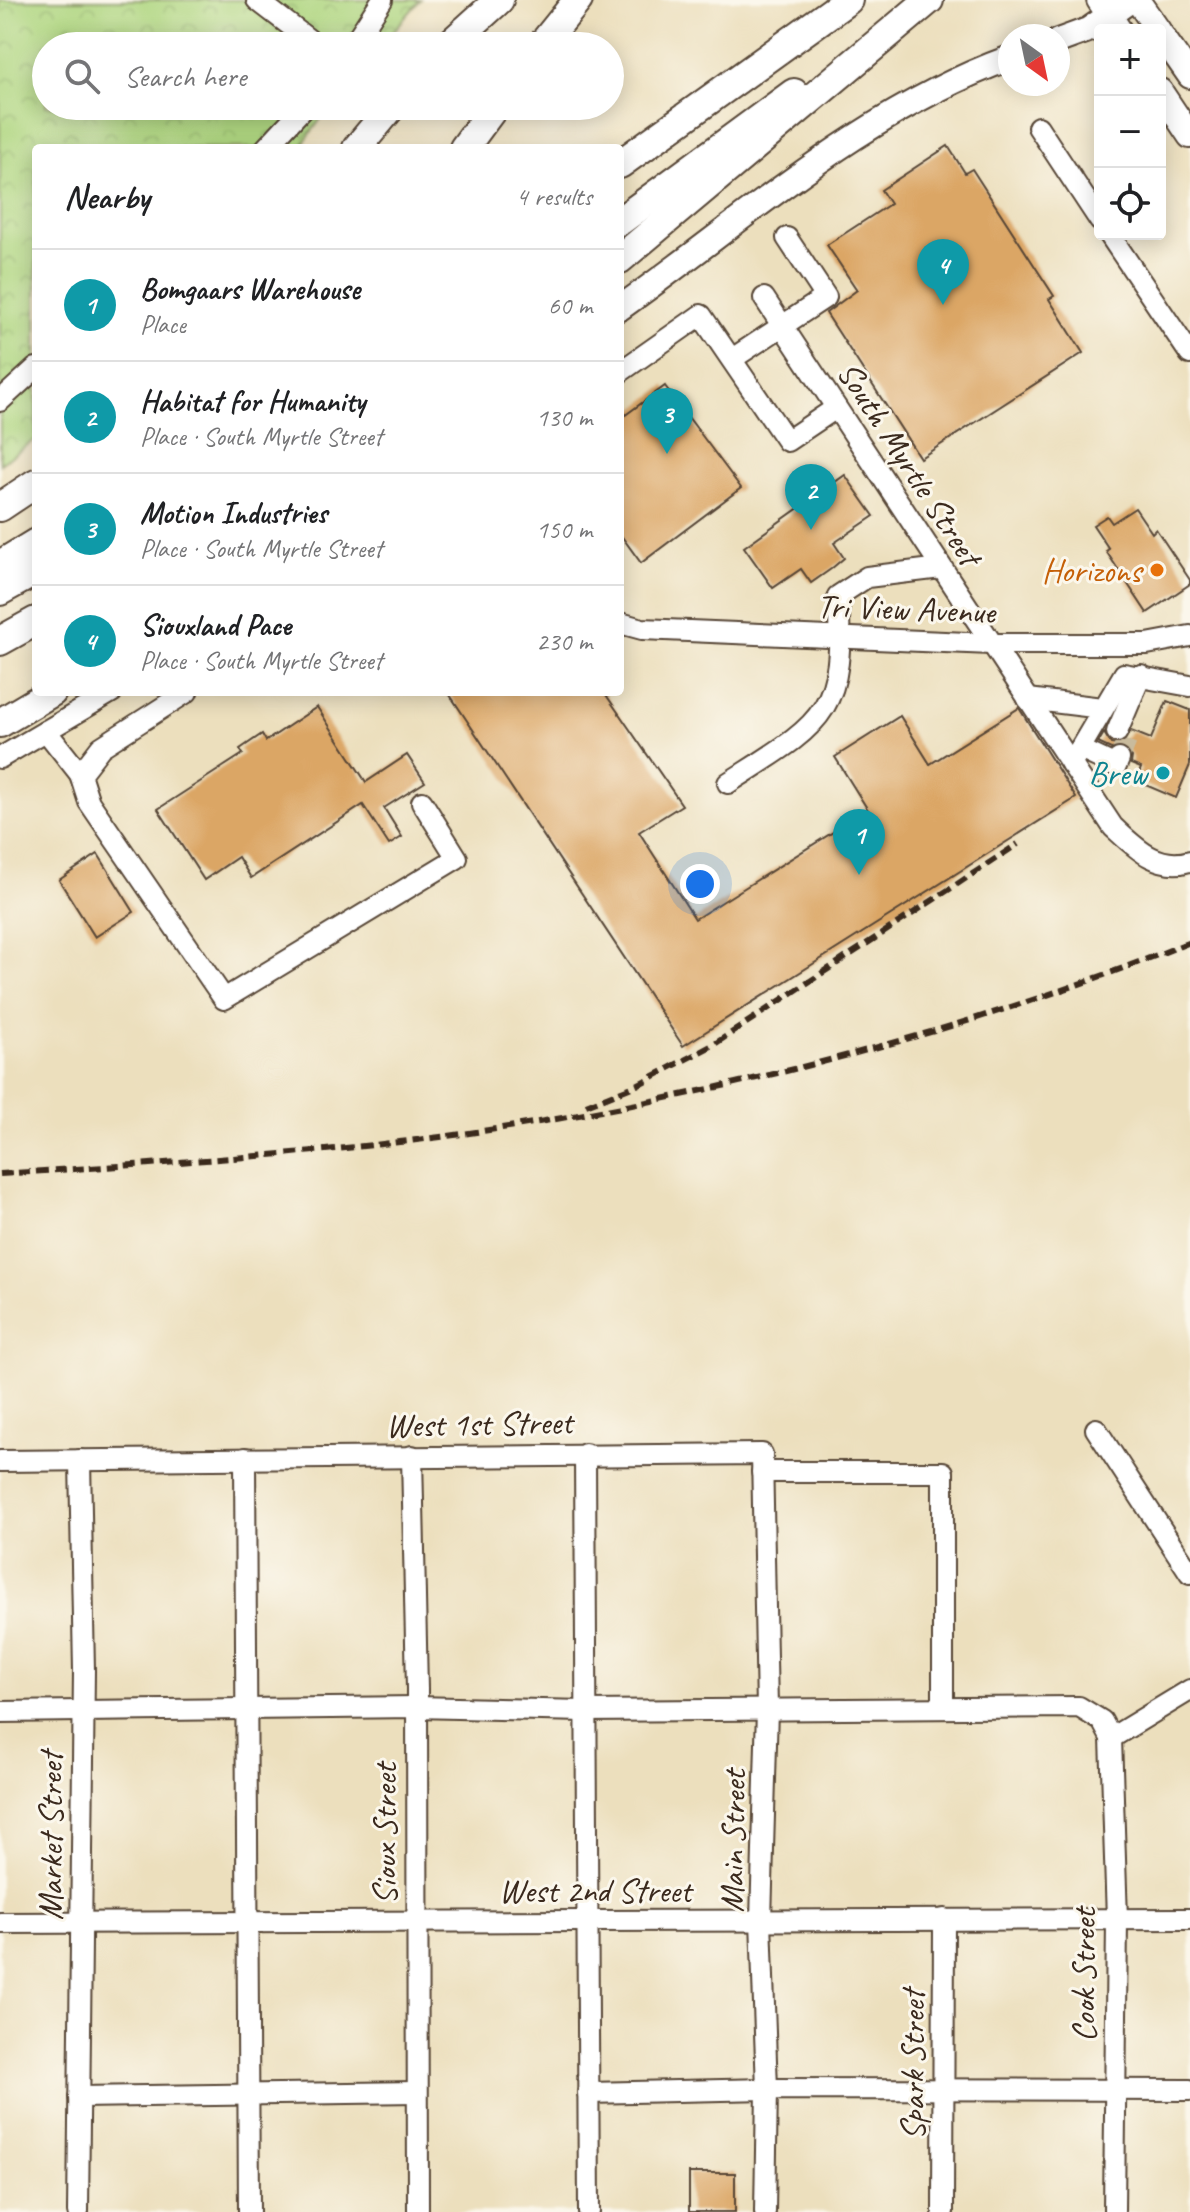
<!DOCTYPE html>
<html lang="en">
<head>
<meta charset="utf-8">
<style>
  body { margin:0; font-family:Caveat,sans-serif; background:#f2f2f2; color:#202124 }
  .controls { position:absolute; right:24px; top:24px; display:grid; overflow:hidden; border-radius:8px; box-shadow:0 4px 20px #0003 }
  .controls button { width:72px; height:72px; display:grid; place-items:center; padding:0; border:0; border-bottom:2px solid #e0e0e0; background:#fff; color:#202124; font:40px sans-serif }
  .compass { position:absolute; left:998px; top:24px; width:72px; height:72px; border-radius:50%; background:#fff; box-shadow:0 4px 20px #0003; rotate:147deg }
  .you { position:absolute; left:700px; top:884px; width:28px; height:28px; margin:-20px; border:6px solid #fff; border-radius:50%; background:#1a73e8; box-shadow:0 0 0 12px #1a73e833 }
  .badge { display:grid; place-items:center; width:52px; height:52px; border-radius:50%; background:#0b8043; color:#fff; font-size:26px; font-weight:700 }
  .pin { position:absolute; translate:-50% -66px; filter:drop-shadow(0 2px 4px #0008) }
  .pin::after { content:''; position:absolute; top:42px; width:28px; height:24px; background:inherit; clip-path:polygon(0 0,100% 0,50% 100%) }
  .list { margin:0; padding:0; list-style:none }
  h2 { display:flex; justify-content:space-between; align-items:center; height:104px; margin:0; padding:0 32px; font-size:34px }
  h2 small { font-size:26px; font-weight:400; color:#757577 }
  .list li { display:grid; grid-template-columns:52px 1fr auto; gap:24px; align-items:center; box-sizing:border-box; height:112px; padding:0 32px; border-top:2px solid #e0e0e0 }
  .list b { display:block; font-size:30px; white-space:nowrap }
  .list p { margin:0; font-size:26px; white-space:nowrap; color:#757577 }
  .list em { font-size:26px; font-style:normal; color:#757577 }
  .icon { flex:none; width:44px; height:44px; fill:none; stroke:currentColor; stroke-width:2; stroke-linecap:round; stroke-linejoin:round }
  .map { position:relative; flex:none; width:1190px; height:2212px; overflow:hidden }
  .search { position:absolute; background:#fff; box-shadow:0 4px 20px #0003; left:32px; top:32px; width:592px; height:88px; display:flex; align-items:center; gap:20px; box-sizing:border-box; padding:0 28px; border-radius:44px; color:#757577; font-size:30px }
  .panel { position:absolute; background:#fff; box-shadow:0 4px 20px #0003; left:32px; top:144px; width:592px; height:552px; border-radius:8px }
  .map>svg:first-child { display:block }
  .park { fill:url(#park-crowns); stroke:#75804f; stroke-width:2 }
  .building { fill:#dba665 }
  .lines { fill:none; stroke-linecap:round; stroke-linejoin:round }
  .minor-tunnel { stroke:#c9bb9d; stroke-width:20; stroke-dasharray:20 10; stroke-linecap:butt }
  .minor-casing { stroke:#564536; stroke-width:24 }
  .major-casing { stroke:#564536; stroke-width:28 }
  .highway-casing { stroke:#564536; stroke-width:32 }
  .minor { stroke:#fff; stroke-width:20 }
  .major { stroke:#fff; stroke-width:24 }
  .highway { stroke:#fff; stroke-width:28 }
  .rail { stroke:#3b2a1e; stroke-width:6; stroke-dasharray:12 6; stroke-linecap:butt }
  .food-dot { fill:#e8710a; stroke:#fbf7ec; stroke-width:3 }
  .culture-dot { fill:#0f9aa8; stroke:#fbf7ec; stroke-width:3 }
  .labels { text-anchor:middle; stroke-width:6; stroke-linejoin:round; paint-order:stroke }
  .street-label { font-size:34px; fill:#3b2a1e; stroke:#fbf7ec }
  .food-label { font-size:34px; fill:#c56008; stroke:#fbf7ec; text-anchor:end }
  .culture-label { font-size:34px; fill:#0d838f; stroke:#fbf7ec; text-anchor:end }
</style>
</head>
<body>
<div class="map">
<svg width="1190" height="2212" viewBox="0 0 1190 2212">
  <defs>
    <pattern id="park-crowns" width="20" height="18" patternUnits="userSpaceOnUse" patternTransform="scale(2)"><rect width="20" height="18" fill="#afd680"/><path d="M2 6a3 3 0 1 1 6 0M12 15a3 3 0 1 1 6 0" fill="none" stroke="#97b86e"/></pattern>
  </defs>
  <rect width="100%" height="100%" fill="#fbf7ec"/>
  <filter id="ink" filterUnits="userSpaceOnUse"><feTurbulence type="fractalNoise" baseFrequency=".0125" numOctaves="2"/><feDisplacementMap in="SourceGraphic" scale="16" xChannelSelector="R" yChannelSelector="G"/><feConvolveMatrix kernelMatrix="1 2 1 2 8 2 1 2 1" color-interpolation-filters="sRGB"/></filter>
  <filter id="wash" filterUnits="userSpaceOnUse"><feTurbulence type="fractalNoise" baseFrequency=".006" numOctaves="4" result="noise"/><feDisplacementMap in="SourceGraphic" scale="32" xChannelSelector="R" yChannelSelector="G"/><feGaussianBlur stdDeviation="1.8" result="paint"/><feColorMatrix in="noise" values="0 0 0 0 0 0 0 0 0 0 0 0 0 0 0 0 0 1.4 0 .05"/><feComposite in="paint" operator="in"/></filter>
  <g filter="url(#wash)">
    <rect width="100%" height="100%" fill="#ecdfbd"/>
    <!-- park -->
    <path class="park" d="M0 0H420L381 46H46V106H330L300 148H36V439L0 464Z"/>
    <g id="blocks">
      <!-- building -->
      <g class="building">
        <path d="M948 146 965 173 972 169 1054 296 1049 299 1083 353 920 458 826 313 857 290 827 245 890 204 881 190Z"/>
        <path d="M665 386 741 488 641 563 620 534V419Z"/>
        <path d="M845 475 874 516 834 543 844 558 831 569 811 583 801 569 773 588 744 547Z"/>
        <path d="M1135 508 1152 533 1156 529 1190 580V584L1147 613 1106 551 1109 549 1093 525 1107 516 1112 523Z"/>
        <path d="M448 692H604L682 805 639 832 695 919 868 810 835 757 900 716 930 764 1019 708 1076 798 683 1046Z"/>
        <path d="M1167 701 1190 710V765L1176 798 1136 781 1141 768 1131 764 1132 757 1125 747 1111 749 1098 743 1104 733 1111 744 1119 745 1131 731 1151 739Z"/>
        <path d="M317 707 366 782 407 755 425 782 384 808 402 837 389 845 363 805 251 878 238 857 204 880 158 809 243 754 240 749 262 734 266 741Z"/>
        <path d="M98 854 134 912 95 937 59 880Z"/>
        <rect x="689" y="2173" width="46" height="39"/>
      </g>
    </g>
  </g>
  <g filter="url(#ink)">
    <use href="#blocks" fill-opacity="0" stroke="#564536" stroke-width="2"/>
    <g class="lines">
      <!-- minor-tunnel -->
      <path class="minor-tunnel" d="M1119 759 1131 731"/>
      <!-- minor casing -->
      <g class="minor-casing">
        <g id="minor">
          <path d="M257 0 317 46"/>
          <path d="M352 46 382 0"/>
          <path d="M1038 127 1100 221"/>
          <path d="M266 148 305 106"/>
          <path d="M1109 234 1190 354"/>
          <path d="M764 298 1113 827C1135 847 1157 871 1190 861"/>
          <path d="M732 359 826 297 787 238"/>
          <path d="M620 372 701 315 787 441 836 408"/>
          <path d="M0 401 36 368"/>
          <path d="M620 623 642 629 991 644H1147L1190 636"/>
          <path d="M187 692 101 747 80 774 89 802 224 999 457 858 422 802"/>
          <path d="M1028 699 1102 708"/>
          <path d="M46 731 80 774"/>
          <path d="M1117 732 1141 675"/>
          <path d="M1080 749 1116 766 1119 759"/>
          <path d="M0 758 112 692"/>
          <path d="M1071 764 1124 674 1190 686"/>
          <path d="M728 783C822 723 846 715 838 596L867 577 941 568"/>
          <path d="M1096 1429 1190 1573"/>
          <path d="M585 1454 589 2212"/>
          <path d="M412 1456 417 1689 418 2212"/>
          <path d="M245 1458 249 2212"/>
          <path d="M0 1461 762 1454 767 1709 761 1920 767 2089 765 2212"/>
          <path d="M762 1472H943V1708"/>
          <path d="M0 1712 416 1707 584 1711 1079 1707 1102 1721 1111 1738 1117 1919 1114 2212"/>
          <path d="M1111 1738 1190 1690"/>
          <path d="M0 1923 1190 1919"/>
          <path d="M588 2093 767 2089 1190 2090"/>
          <path d="M79 2097 417 2092"/>
          <path d="M78 2212 84 1671 80 1460"/>
          <path d="M943 2212 944 1919"/>
        </g>
      </g>
      <!-- major casing -->
      <g class="major-casing">
        <g id="major">
          <path d="M1099 0 1119 30"/>
          <path d="M1137 0 1158 30"/>
          <path d="M1160 33 1190 76"/>
          <path d="M1058 41 1088 30 1131 0"/>
          <path d="M1160 91 1190 136"/>
          <path d="M620 308C746 219 863 111 1010 58"/>
        </g>
      </g>
      <!-- highway casing -->
      <g class="highway-casing">
        <g id="highway">
          <path d="M448 46 499 0"/>
          <path d="M541 46 578 0"/>
          <path d="M357 148 392 106"/>
          <path d="M464 148 495 106"/>
          <path d="M620 164 848 0"/>
          <path d="M620 221 794 93"/>
          <path d="M620 259 929 0"/>
          <path d="M0 507 36 483"/>
          <path d="M0 565 36 543"/>
          <path d="M0 591 36 571"/>
          <path d="M0 641 36 621"/>
          <path d="M0 723 52 692"/>
        </g>
      </g>
      <!-- minor -->
      <use href="#minor" class="minor"/>
      <!-- major -->
      <use href="#major" class="major"/>
      <!-- highway -->
      <use href="#highway" class="highway"/>
      <!-- rail -->
      <g class="rail">
        <path d="M586 1105 637 1085 713 1045 1018 844"/>
        <path d="M0 1174C159 1163 318 1155 476 1132 716 1096 965 1033 1190 942"/>
      </g>
    </g>
  </g>
  <!-- markers -->
  <circle class="food-dot" cx="1157" cy="570" r="8"/>
  <circle class="culture-dot" cx="1163" cy="773" r="8"/>
  <g class="labels">
    <!-- street labels -->
    <g class="street-label">
      <text transform="translate(910 463) rotate(57)" y="12">South Myrtle Street</text>
      <text transform="translate(906 608) rotate(2)" y="12">Tri View Avenue</text>
      <text transform="translate(479 1423) rotate(-1)" y="12">West 1st Street</text>
      <text transform="translate(384 1834) rotate(-90)" y="12">Sioux Street</text>
      <text transform="translate(50 1836) rotate(-90)" y="12">Market Street</text>
      <text transform="translate(732 1841) rotate(-89)" y="12">Main Street</text>
      <text x="595" y="1902">West 2nd Street</text>
      <text transform="translate(1083 1975) rotate(-90)" y="12">Cook Street</text>
      <text transform="translate(912 2065) rotate(-90)" y="12">Spark Street</text>
    </g>
    <!-- food labels -->
    <g class="food-label">
      <text x="1141" y="582">Horizons</text>
    </g>
    <!-- culture labels -->
    <g class="culture-label">
      <text x="1147" y="785">Brew</text>
    </g>
  </g>
</svg>
<div class="controls">
<button>+</button>
<button>−</button>
<button><svg class="icon" aria-label="locate" viewBox="0 0 24 24"><circle cx="12" cy="12" r="6"/><path d="M12 2v4M12 18v4M2 12h4M18 12h4"/></svg></button>
</div>
<svg class="compass" viewBox="-18 -18 36 36"><path d="M0-13l5 13h-10z" fill="#e53935"/><path d="M0 13l5-13h-10z" fill="#757577"/></svg>
<div class="you"></div>
<div class="pin badge" style="left:859px;top:875px;background:#0f9aa8">1</div>
<div class="pin badge" style="left:811px;top:530px;background:#0f9aa8">2</div>
<div class="pin badge" style="left:667px;top:454px;background:#0f9aa8">3</div>
<div class="pin badge" style="left:943px;top:305px;background:#0f9aa8">4</div>
<div class="search"><svg class="icon" aria-label="search" viewBox="0 0 24 24"><circle cx="10" cy="10" r="6"/><path d="M15 15l6 6"/></svg>Search here</div>
<section class="panel">
<h2>Nearby<small>4 results</small></h2>
<ul class="list">
<li><span class="badge" style="background:#0f9aa8">1</span><div><b>Bomgaars Warehouse</b><p>Place</p></div><em>60 m</em></li>
<li><span class="badge" style="background:#0f9aa8">2</span><div><b>Habitat for Humanity</b><p>Place · South Myrtle Street</p></div><em>130 m</em></li>
<li><span class="badge" style="background:#0f9aa8">3</span><div><b>Motion Industries</b><p>Place · South Myrtle Street</p></div><em>150 m</em></li>
<li><span class="badge" style="background:#0f9aa8">4</span><div><b>Siouxland Pace</b><p>Place · South Myrtle Street</p></div><em>230 m</em></li>
</ul>
</section>
</div>
</body>
</html>
